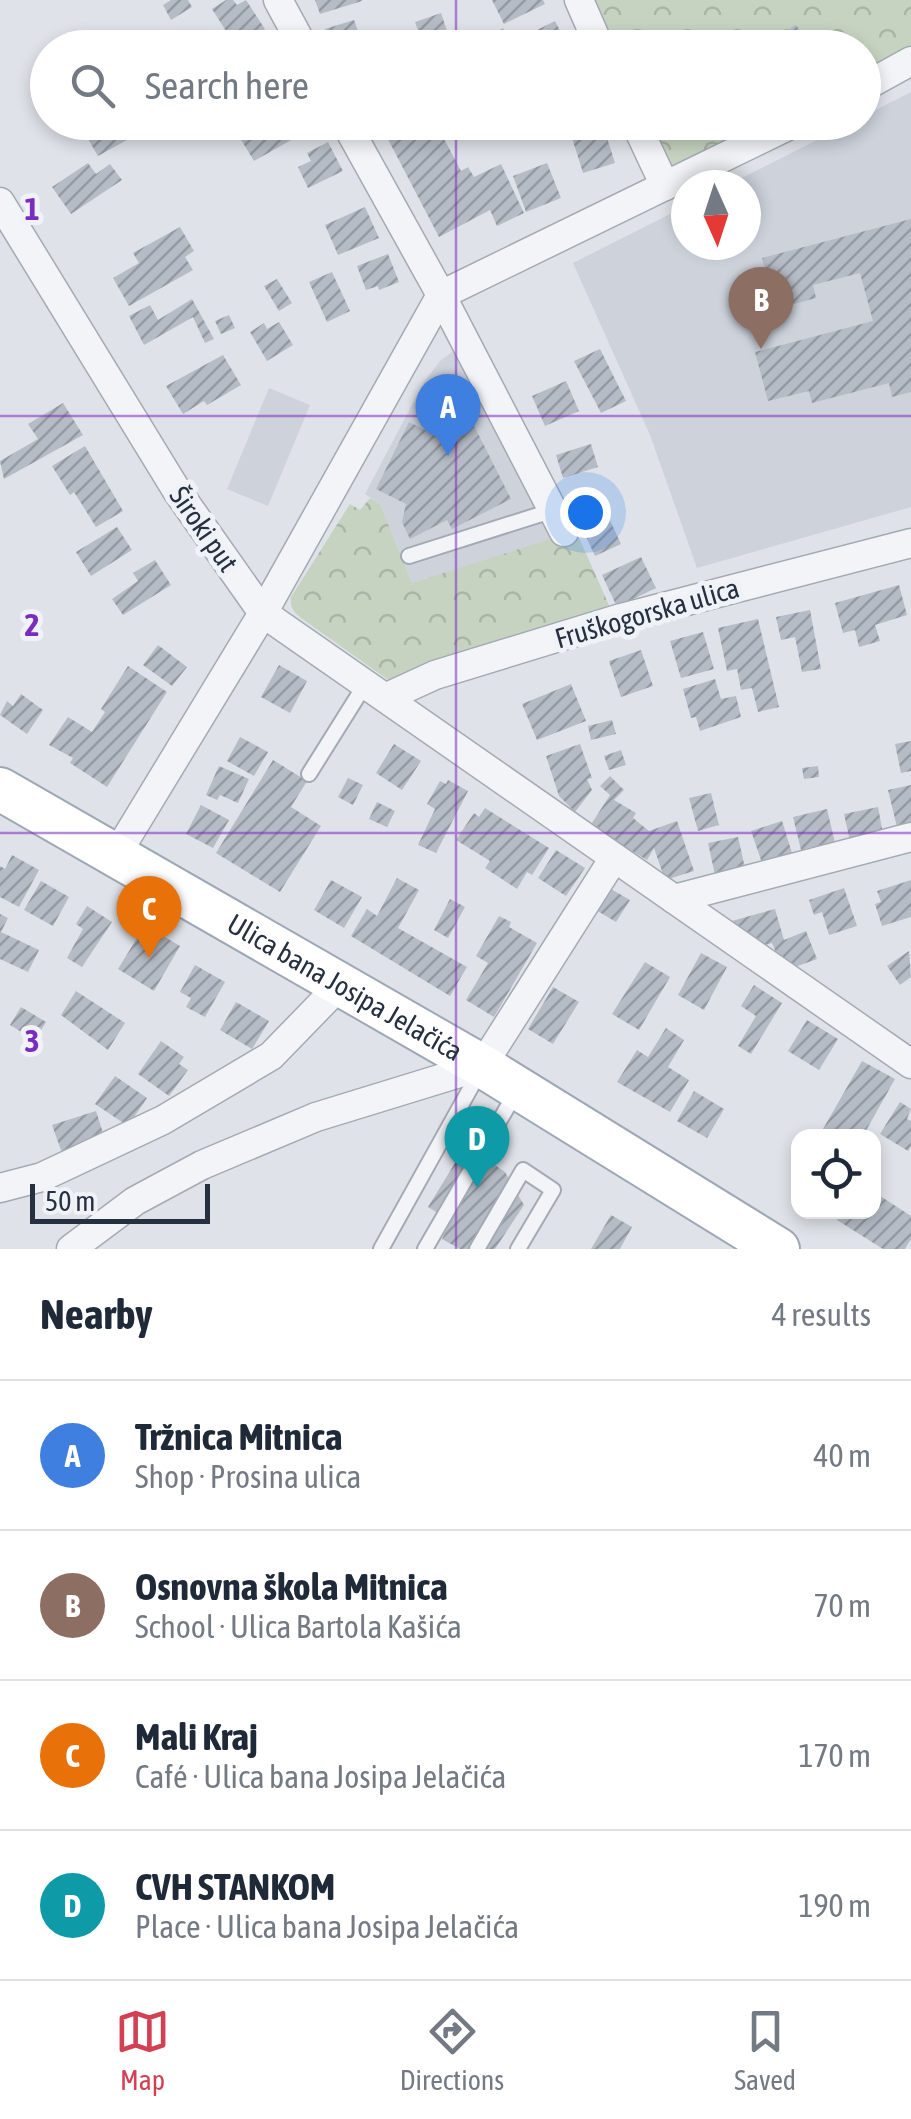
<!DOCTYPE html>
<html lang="en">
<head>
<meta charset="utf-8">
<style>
  body { margin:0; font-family:"Asap Condensed",sans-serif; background:#f2f2f3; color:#1f2937 }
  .controls { position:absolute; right:30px; bottom:30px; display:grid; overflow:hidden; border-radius:20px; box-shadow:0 5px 15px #0003 }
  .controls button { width:90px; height:90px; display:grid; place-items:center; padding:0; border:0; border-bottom:2px solid #e0e1e3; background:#fff; color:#1f2937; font:50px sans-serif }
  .compass { position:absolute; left:671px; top:170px; width:90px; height:90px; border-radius:50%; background:#fff; box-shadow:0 5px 15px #0003; rotate:177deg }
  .scale { position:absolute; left:30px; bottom:25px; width:180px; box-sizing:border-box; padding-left:10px; border:5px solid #273041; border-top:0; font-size:28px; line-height:35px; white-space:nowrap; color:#273041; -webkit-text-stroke:8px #eff2f6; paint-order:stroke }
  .you { position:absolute; left:585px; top:512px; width:35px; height:35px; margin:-25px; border:8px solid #fff; border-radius:50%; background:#1a73e8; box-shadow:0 0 0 15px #1a73e833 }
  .badge { display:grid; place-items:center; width:65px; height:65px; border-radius:50%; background:#d33f53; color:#fff; font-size:32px; font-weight:700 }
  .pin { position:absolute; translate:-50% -82px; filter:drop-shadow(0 2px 5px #0008) }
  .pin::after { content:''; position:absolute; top:52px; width:35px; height:30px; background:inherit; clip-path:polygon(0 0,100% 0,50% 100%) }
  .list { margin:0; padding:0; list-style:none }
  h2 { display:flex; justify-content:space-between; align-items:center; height:130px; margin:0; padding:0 40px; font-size:42px }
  h2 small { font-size:32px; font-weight:400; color:#747a83 }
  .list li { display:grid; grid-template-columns:65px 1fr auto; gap:30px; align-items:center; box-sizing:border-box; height:150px; padding:0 40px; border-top:2px solid #e0e1e3 }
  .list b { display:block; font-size:38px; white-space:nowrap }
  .list p { margin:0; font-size:32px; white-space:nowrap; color:#747a83 }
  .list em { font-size:32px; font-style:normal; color:#747a83 }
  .icon { flex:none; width:55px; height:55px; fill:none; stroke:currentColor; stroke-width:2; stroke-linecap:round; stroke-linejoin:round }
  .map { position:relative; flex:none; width:911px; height:1249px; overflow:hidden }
  .search { position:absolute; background:#fff; box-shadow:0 5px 15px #0003; left:30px; right:30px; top:30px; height:110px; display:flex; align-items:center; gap:25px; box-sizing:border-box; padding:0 35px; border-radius:55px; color:#747a83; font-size:38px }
  .sheet { height:730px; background:#fff }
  nav { display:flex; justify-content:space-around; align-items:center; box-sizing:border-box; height:140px; border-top:2px solid #e0e1e3; background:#fff; font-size:28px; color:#747a83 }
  nav a { display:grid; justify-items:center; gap:5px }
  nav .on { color:#d33f53 }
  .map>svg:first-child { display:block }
  .built { fill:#cdd2db }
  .park { fill:url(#park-crowns) }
  .building { fill:url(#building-hatch) }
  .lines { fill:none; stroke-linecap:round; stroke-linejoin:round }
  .service-casing { stroke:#a4aab3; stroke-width:18 }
  .minor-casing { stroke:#a4aab3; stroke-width:31 }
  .primary-casing { stroke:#9ea7b5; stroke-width:46 }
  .service { stroke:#f2f4f7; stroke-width:14 }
  .minor { stroke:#f2f4f7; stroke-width:28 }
  .primary { stroke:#fff; stroke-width:42 }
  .grid { fill:none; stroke:#7b2cbf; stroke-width:2.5; stroke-opacity:0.55 }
  .labels { text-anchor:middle; stroke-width:10; stroke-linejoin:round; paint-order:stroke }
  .street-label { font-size:28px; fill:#273041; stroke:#eff2f6 }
  .grid-label { font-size:32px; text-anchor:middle; font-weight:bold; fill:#7b2cbf; stroke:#eff2f6; stroke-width:10; stroke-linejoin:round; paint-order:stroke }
</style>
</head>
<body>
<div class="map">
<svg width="911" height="1249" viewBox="0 0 911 1249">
  <defs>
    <pattern id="park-crowns" width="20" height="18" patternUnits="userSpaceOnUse" patternTransform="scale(2.5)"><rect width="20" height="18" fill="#c5d3c0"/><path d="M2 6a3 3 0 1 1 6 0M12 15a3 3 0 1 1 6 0" fill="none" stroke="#a9b5a6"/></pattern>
    <pattern id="building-hatch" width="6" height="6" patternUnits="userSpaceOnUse" patternTransform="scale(2.5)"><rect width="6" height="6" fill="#b6bcc6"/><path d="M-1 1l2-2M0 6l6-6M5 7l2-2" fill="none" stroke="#9499a2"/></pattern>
  </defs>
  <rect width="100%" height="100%" fill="#dfe3e9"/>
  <!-- built -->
  <g class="built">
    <path d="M911 92V507L697 568 650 435 573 263 686 206V245H746V185H728L851 123 864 122V116Z"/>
    <path d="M456 349 553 540 412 583 380 504 365 494 424 382 440 361Z"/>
    <path d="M269 388 310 405 268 506 227 489Z"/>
  </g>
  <!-- park -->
  <g class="park">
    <path d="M586 0H911V54L864 78V48L609 47Z"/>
    <path d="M645 123H775L673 168 668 164Z"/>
    <path d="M370 498 380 504 412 583 576 531 612 612 394 684 301 618C293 611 290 608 291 597L350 504 360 510Z"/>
  </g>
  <!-- building -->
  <g class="building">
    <path d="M171 0H188L192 7 171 20 163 5Z"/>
    <path d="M226 0H233L237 5 246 0 265 29 236 48H226L218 36 226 31 212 9Z"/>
    <path d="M315 0H362V1L320 14Z"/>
    <path d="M492 0H543L545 4 504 24Z"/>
    <path d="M441 13 453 48H433L429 36 421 39 415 22Z"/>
    <path d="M354 20 361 39 331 48 325 29Z"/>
    <path d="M555 21 569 48H518L515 41Z"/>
    <path d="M796 25 802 34 808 31 817 48H782L776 36Z"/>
    <path d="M503 28 511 44 504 48H485L481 40Z"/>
    <path d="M268 122H314L316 126 254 161 240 138Z"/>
    <path d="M382 122H447L450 128 441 133 461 171 468 167 474 177 501 164 524 213 497 226 490 210 439 237 380 124Z"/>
    <path d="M506 122H542L513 136Z"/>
    <path d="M567 122H602L615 163 583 173Z"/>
    <path d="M117 124 127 140 98 156 88 139Z"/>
    <path d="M328 142 343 171 308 188 298 167 311 161 307 153Z"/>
    <path d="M88 163 96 174 110 164 122 180 71 214 52 187Z"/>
    <path d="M547 163 561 198 526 212 513 176Z"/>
    <path d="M365 207 379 238 338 255 325 225Z"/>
    <path d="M911 219V392L892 397 889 383 812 403 809 391 768 401 755 352 873 321 860 273 813 285 816 298 775 309 762 258Z"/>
    <path d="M180 227 194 251 185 257 193 270 129 306 113 278 139 263 133 253Z"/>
    <path d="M388 254 399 282 379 290 378 286 366 290 357 266Z"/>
    <path d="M332 272 350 311 327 322 309 282Z"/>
    <path d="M277 279 292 303 279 311 264 286Z"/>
    <path d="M192 299 214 339 205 343 193 317 144 345 129 316 150 305 158 320Z"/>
    <path d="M229 315 235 328 221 334 215 321Z"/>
    <path d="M279 322 293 345 267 361 250 332 264 323 267 329Z"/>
    <path d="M600 349 626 401 601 413 574 361Z"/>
    <path d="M223 355 241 385 207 405 204 401 183 414 166 386Z"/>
    <path d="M566 381 579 411 545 426 532 396Z"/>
    <path d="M456 390 511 499 452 529 447 520 410 539 402 522 406 504 376 489 409 422 439 437 451 432 435 401Z"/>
    <path d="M63 403 83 435 4 479 0 461 38 439 28 424Z"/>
    <path d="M591 444 598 467 563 478 556 455Z"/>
    <path d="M85 446 123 511 96 527 74 492 70 495 52 466Z"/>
    <path d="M607 514 621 544 595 556 581 526Z"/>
    <path d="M117 527 132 550 91 576 76 552Z"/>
    <path d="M641 557 656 588 617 607 602 575Z"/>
    <path d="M155 560 171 585 123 615 112 599 138 581 133 573Z"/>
    <path d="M899 585 907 615 875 625 880 641 859 647 855 630 843 633 835 603Z"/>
    <path d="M810 610 821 669 802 672 795 637 781 640 776 617Z"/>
    <path d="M758 619 779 707 758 712 752 688 741 690 737 669 727 671 718 628Z"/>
    <path d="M703 632 714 669 681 678 670 641Z"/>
    <path d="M158 645 187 667 172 686 143 665Z"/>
    <path d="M641 650 653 686 621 697 609 661Z"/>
    <path d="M279 665 307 681 290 713 261 697Z"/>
    <path d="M128 666 167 692 107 787 70 763 73 758 49 745 68 717 92 732 105 712 101 709Z"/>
    <path d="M715 679 721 699 736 696 741 717 700 731 696 717 691 718 683 689Z"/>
    <path d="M571 684 586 721 537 740 522 704Z"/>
    <path d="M21 694 43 710 27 734 0 715 7 701 13 706Z"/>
    <path d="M612 720 616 734 591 740 588 726Z"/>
    <path d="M240 737 268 752 254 776 227 761Z"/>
    <path d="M911 741V771L901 773 895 744Z"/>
    <path d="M394 744 421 761 402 790 376 773Z"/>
    <path d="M580 744 592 778 587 779 592 790 575 812 559 796 546 756Z"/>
    <path d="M621 750 626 765 609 770 604 756Z"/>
    <path d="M273 760 307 781 291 807 321 826 280 892 216 853Z"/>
    <path d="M219 766 249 779 238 803 220 795 217 800 206 795Z"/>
    <path d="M818 766 819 777 804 779 802 768Z"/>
    <path d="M610 776 624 790 614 800 636 813 633 818 649 831 677 821 694 871 665 880 654 848 647 860 590 826 610 795 600 786Z"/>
    <path d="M348 778 363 785 353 805 338 797Z"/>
    <path d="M448 780 468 791 436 853 418 845 435 809 427 804 440 781 446 784Z"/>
    <path d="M911 785V824L897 827 888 790Z"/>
    <path d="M711 793 719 825 698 831 689 798Z"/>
    <path d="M377 802 395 811 387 827 369 819Z"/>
    <path d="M201 805 229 820 213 848 186 834Z"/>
    <path d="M878 807 883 834 850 841 844 814Z"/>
    <path d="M485 808 549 848 532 875 527 872 517 889 485 868 490 861 456 840 474 813 479 817Z"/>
    <path d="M827 809 836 847 813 852 811 847 801 850 793 817Z"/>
    <path d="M782 821 792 853 762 863 751 831Z"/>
    <path d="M738 837 745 868 715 875 708 843Z"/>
    <path d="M556 850 585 868 566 896 538 878Z"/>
    <path d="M12 855 39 870 19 907 0 897V866L5 869Z"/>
    <path d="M397 878 419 890 398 928 467 967 450 996 351 936 367 909 377 916Z"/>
    <path d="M331 880 362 897 344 928 314 910Z"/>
    <path d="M911 880V917L882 926 875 904 881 902 877 891Z"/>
    <path d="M41 881 69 897 53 926 24 910Z"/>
    <path d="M604 885 630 900 616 922 591 907Z"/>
    <path d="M844 888 857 926 829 935 822 912 814 915 809 900Z"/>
    <path d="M450 899 465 907 448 938 434 930Z"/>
    <path d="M87 906 112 922 82 967 67 958 83 929 76 924Z"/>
    <path d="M775 909 784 940 806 931 817 959 784 971 772 943 753 949 721 924Z"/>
    <path d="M0 914 8 918 1 932 39 950 28 972 0 959Z"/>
    <path d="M499 916 511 922 509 927 537 943 494 1017 466 1000 488 963 476 956Z"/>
    <path d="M145 925 180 946 154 991 118 969Z"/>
    <path d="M909 951 911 977 900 985 887 966Z"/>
    <path d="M701 953 727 967 704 1010 678 995Z"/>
    <path d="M645 962 670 977 639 1030 612 1014Z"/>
    <path d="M195 965 225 982 205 1017 186 1007 191 998 180 992Z"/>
    <path d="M754 985 782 1003 751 1054 738 1046 756 1016 741 1006Z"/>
    <path d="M553 987 579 1002 553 1044 528 1029Z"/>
    <path d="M76 991 125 1023 108 1050 61 1015Z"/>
    <path d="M236 1002 269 1021 252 1049 220 1030Z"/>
    <path d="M21 1007 46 1022 35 1040 10 1025Z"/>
    <path d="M807 1020 838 1039 819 1070 788 1051Z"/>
    <path d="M666 1028 684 1040 668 1067 689 1080 670 1112 617 1082 637 1050 648 1057Z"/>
    <path d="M161 1041 184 1057 179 1064 188 1070 169 1096 138 1074Z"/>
    <path d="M862 1061 895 1079 863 1136H819Z"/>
    <path d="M115 1076 147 1098 128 1126 95 1104Z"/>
    <path d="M694 1091 724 1109 707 1138 677 1121Z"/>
    <path d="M900 1102 911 1109 907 1119 911 1121V1146L908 1151 880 1134Z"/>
    <path d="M96 1111 105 1139 62 1153 52 1125Z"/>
    <path d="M466 1145 505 1172 524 1205 495 1249H460L442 1239 451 1221 428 1207Z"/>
    <path d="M874 1192 911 1216V1239L905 1249H883L837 1220 843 1212H874Z"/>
    <path d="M611 1215 632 1227 620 1249H591Z"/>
  </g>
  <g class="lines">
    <!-- service casing -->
    <g class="service-casing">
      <g id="service">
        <path d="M409 556 554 510"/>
        <path d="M309 774 366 683"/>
        <path d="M381 1249 480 1071"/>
        <path d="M425 1249 515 1094"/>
        <path d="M477 1249 523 1170 553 1190 518 1249"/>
      </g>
    </g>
    <!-- minor casing -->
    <g class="minor-casing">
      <g id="minor">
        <path d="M278 0 304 48"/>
        <path d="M579 0 600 48"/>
        <path d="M864 87 911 61"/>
        <path d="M345 122 441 295 564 532"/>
        <path d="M635 122 665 186"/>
        <path d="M796 122 441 295 263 613 674 899 911 837"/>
        <path d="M0 202 177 491 263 613 116 855"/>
        <path d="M387 697 435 675 621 618 911 543"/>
        <path d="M674 899 911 1064"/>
        <path d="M0 1188 42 1177 163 1120 271 1056 339 986"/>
        <path d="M71 1249 135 1201 202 1165 316 1117 482 1066 614 858"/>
      </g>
    </g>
    <!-- primary casing -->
    <g class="primary-casing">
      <g id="primary">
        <path id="s1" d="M0 789 482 1066 778 1249"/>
      </g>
    </g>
    <!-- service -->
    <use href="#service" class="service"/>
    <!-- minor -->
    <use href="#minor" class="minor"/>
    <!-- primary -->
    <use href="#primary" class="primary"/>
  </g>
  <!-- grid -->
  <path class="grid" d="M456 0V48M456 122V1249M0 416H911M0 833H911"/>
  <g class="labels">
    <!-- street labels -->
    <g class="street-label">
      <text transform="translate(204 529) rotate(55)" y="10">Široki put</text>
      <text transform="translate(647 613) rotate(-16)" y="10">Fruškogorska ulica</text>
      <text dy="10" stroke="none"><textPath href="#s1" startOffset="398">Ulica bana Josipa Jelačića</textPath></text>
    </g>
  </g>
  <g class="grid-label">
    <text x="32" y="220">1</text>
    <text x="32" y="636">2</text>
    <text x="32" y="1052">3</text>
  </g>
</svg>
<div class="controls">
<button><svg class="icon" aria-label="locate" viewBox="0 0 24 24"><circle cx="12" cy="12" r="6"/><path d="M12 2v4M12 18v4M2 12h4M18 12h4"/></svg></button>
</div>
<svg class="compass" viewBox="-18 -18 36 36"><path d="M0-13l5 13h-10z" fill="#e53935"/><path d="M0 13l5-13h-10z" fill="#747a83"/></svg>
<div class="scale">50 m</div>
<div class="you"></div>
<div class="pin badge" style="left:448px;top:456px;background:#3f7fe0">A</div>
<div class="pin badge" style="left:761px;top:349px;background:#8d6e63">B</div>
<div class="pin badge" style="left:149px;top:958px;background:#e8710a">C</div>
<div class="pin badge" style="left:477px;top:1188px;background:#0f9aa8">D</div>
<div class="search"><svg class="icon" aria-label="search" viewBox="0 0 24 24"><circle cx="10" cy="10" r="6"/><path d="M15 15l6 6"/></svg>Search here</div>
</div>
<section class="sheet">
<h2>Nearby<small>4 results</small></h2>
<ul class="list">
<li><span class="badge" style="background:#3f7fe0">A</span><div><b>Tržnica Mitnica</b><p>Shop · Prosina ulica</p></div><em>40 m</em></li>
<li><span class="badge" style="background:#8d6e63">B</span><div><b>Osnovna škola Mitnica</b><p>School · Ulica Bartola Kašića</p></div><em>70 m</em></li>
<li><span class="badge" style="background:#e8710a">C</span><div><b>Mali Kraj</b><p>Café · Ulica bana Josipa Jelačića</p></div><em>170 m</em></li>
<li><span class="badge" style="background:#0f9aa8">D</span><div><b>CVH STANKOM</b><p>Place · Ulica bana Josipa Jelačića</p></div><em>190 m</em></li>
</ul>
</section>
<nav>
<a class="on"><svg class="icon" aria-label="map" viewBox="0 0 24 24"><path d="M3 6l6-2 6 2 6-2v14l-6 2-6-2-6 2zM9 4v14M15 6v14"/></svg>Map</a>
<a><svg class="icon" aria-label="directions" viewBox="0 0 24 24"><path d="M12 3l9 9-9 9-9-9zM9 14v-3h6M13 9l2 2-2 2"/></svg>Directions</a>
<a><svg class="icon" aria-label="saved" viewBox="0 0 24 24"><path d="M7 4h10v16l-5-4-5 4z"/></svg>Saved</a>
</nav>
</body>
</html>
